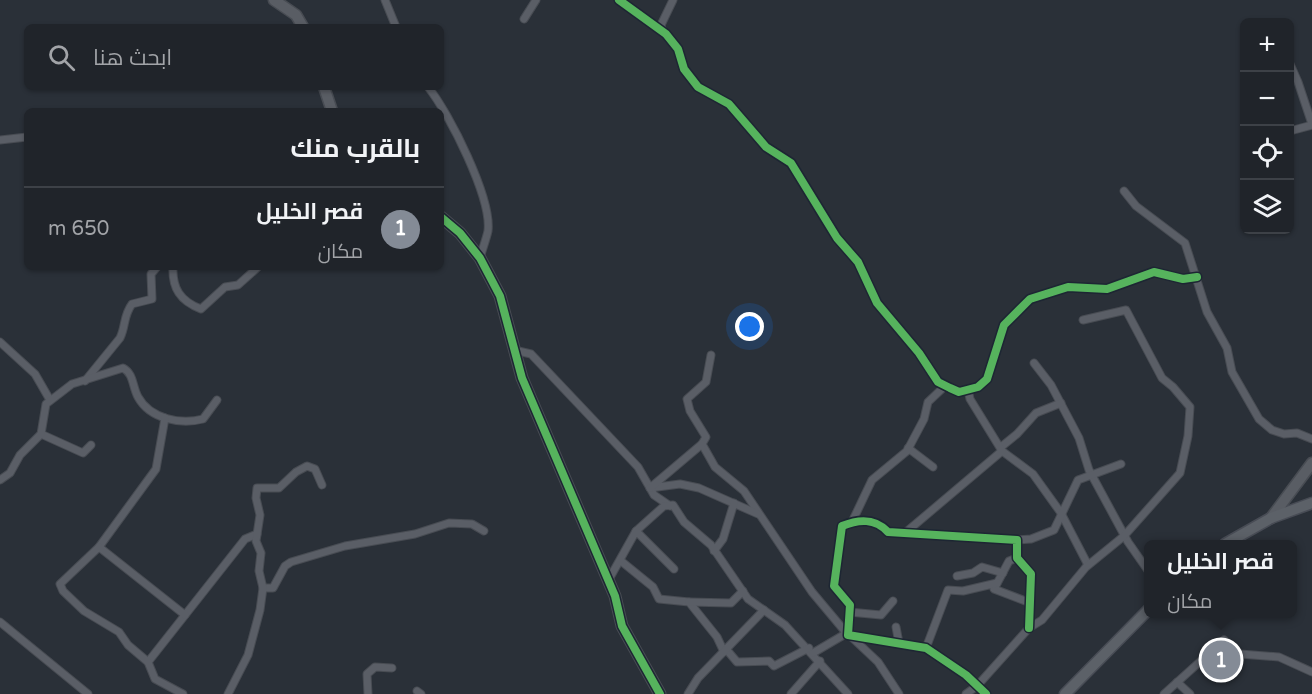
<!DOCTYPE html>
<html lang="ar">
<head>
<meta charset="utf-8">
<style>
  body { margin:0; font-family:"Varela Round",Cairo,sans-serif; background:#282c32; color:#f1f3f6; direction:rtl }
  .controls { position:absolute; right:18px; top:18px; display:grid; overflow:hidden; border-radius:9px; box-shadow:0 2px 4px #0004 }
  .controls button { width:54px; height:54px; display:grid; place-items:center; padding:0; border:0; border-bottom:2px solid #3d4147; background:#20242a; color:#f1f3f6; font:30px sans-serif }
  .you { position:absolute; left:750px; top:327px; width:21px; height:21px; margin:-15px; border:4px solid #fff; border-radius:50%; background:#1a73e8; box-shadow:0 0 0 9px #1a73e833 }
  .badge { display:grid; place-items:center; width:39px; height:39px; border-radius:50%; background:#848b96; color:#fff; font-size:20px; font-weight:700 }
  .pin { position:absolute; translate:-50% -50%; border:3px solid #fff; box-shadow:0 2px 6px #0006 }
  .popup { position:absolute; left:1144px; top:540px; width:153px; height:78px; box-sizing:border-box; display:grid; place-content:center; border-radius:9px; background:#20242a; filter:drop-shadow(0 2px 4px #0005); font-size:20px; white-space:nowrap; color:#a2a4a8 }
  .popup b { font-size:22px; color:#f1f3f6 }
  .popup::after { content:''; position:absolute; left:50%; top:100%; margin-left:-12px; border:12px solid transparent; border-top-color:#20242a }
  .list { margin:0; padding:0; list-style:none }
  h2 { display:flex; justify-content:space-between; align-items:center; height:78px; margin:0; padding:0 24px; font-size:26px }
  h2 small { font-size:20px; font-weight:400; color:#a2a4a8 }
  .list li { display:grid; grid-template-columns:39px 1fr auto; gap:18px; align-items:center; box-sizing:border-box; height:84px; padding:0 24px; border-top:2px solid #3d4147 }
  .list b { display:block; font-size:22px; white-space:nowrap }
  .list p { margin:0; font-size:20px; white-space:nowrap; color:#a2a4a8 }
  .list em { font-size:20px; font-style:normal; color:#a2a4a8 }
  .icon { flex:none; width:33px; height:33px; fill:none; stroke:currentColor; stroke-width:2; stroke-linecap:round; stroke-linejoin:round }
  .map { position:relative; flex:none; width:1312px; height:694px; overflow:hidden; direction:ltr }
  .search { position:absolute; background:#20242a; box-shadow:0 2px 4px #0004; left:24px; top:24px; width:420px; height:66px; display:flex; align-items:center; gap:15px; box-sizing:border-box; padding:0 21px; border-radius:9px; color:#a2a4a8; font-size:22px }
  .panel { position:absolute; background:#20242a; box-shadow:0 2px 4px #0004; left:24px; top:108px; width:420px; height:162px; border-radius:9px; direction:rtl }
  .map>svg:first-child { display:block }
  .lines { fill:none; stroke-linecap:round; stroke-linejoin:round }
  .street-casing { stroke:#484c53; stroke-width:9 }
  .secondary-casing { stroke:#484c53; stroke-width:13 }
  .primary-casing { stroke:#484c55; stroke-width:13 }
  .street { stroke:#5a5e66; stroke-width:7 }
  .secondary { stroke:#595d64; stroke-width:10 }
  .primary { stroke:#5c6168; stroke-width:10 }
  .cycleway-casing { stroke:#1d2633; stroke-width:11 }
  .cycleway { stroke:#56b35d; stroke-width:8 }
</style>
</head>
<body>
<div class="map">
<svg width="1312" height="694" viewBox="0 0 1312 694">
  <rect width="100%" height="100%" fill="#2a3038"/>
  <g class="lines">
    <!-- street casing -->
    <g class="street-casing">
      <g id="street">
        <path d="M385 0 396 27"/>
        <path d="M619 0 666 34 678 49 684 69 698 87 729 104 766 147 791 163 837 238 858 262 877 303 919 353 938 382 950 388 959 392 978 387 987 379 1004 325 1030 299 1068 287 1107 289 1154 272 1183 279 1197 277"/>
        <path d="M524 19 536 0"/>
        <path d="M663 33 661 25 673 0"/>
        <path d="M1290 64 1298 82 1312 124"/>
        <path d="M428 87C449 113 492 198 488 231 486 240 482 250 480 258"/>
        <path d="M1290 131 1312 125"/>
        <path d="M0 140 27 137"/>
        <path d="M1124 191 1136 206 1185 243 1207 312 1227 348 1232 372 1259 419 1272 430 1284 434 1297 433 1312 439"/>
        <path d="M173 267C172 288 180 301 201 309L225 287 238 285 258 267"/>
        <path d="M0 342 35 374 50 400"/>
        <path d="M514 350 531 354 638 467 654 495 670 506"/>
        <path d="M711 355 706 382 687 399 690 411 706 437 702 444 715 467 744 491 812 592 843 629 878 662 899 694"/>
        <path d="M1034 363 1051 385 1079 438 1089 470 1128 542 1149 572"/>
        <path d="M85 381 120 338C126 326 123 316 132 304L152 299 151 274 157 267"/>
        <path d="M41 434 83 453 91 445"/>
        <path d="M1001 447 1017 434 1036 413 1061 403"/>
        <path d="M908 448 933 467"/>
        <path d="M1002 451 1033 474 1061 513 1088 565"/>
        <path d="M0 480 10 473 20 455 41 434 46 404 72 384 123 368C134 374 132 386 138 397 150 419 181 425 203 419L217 400"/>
        <path d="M650 488 680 484 699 488 758 514"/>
        <path d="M650 488 702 444"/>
        <path d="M852 522 872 480 907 451 924 419 928 402 945 386"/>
        <path d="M636 531 664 506 673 505 684 522 711 545 748 599 785 625 848 694"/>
        <path d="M905 533 1002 451 970 399 968 390"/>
        <path d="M1017 540 1031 539 1054 530 1078 480 1121 464"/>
        <path d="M99 547 156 469 165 418"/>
        <path d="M714 551 723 539 734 503"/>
        <path d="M1017 558 1009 561 994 589 1028 602"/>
        <path d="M621 561 653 587 659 599 689 602 717 637 724 652"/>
        <path d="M957 576 973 573 982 567 1003 573"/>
        <path d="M608 581 636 531 674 569"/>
        <path d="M263 588H273L285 566 291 562 345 546 415 534 449 523 472 524 484 531"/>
        <path d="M689 602 731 603 743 591"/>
        <path d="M849 612 881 615 893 601"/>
        <path d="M0 622 88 694"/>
        <path d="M896 627 899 643"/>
        <path d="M926 648 948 590 963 591 997 583"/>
        <path d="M726 649 737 662 769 661 774 666 809 648"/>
        <path d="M813 653 847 633"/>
        <path d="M148 662 245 539 257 534"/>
        <path d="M1177 682 1190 694"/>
        <path d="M417 691 421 694"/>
        <path d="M183 694 155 679 148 662 128 645 119 632 84 611 63 591 60 584 99 547 185 615"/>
        <path d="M228 694 248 655 260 610 263 588 259 571 261 553 256 541 260 515 256 498 257 488H279L296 472 307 466 315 469 322 485"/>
        <path d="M368 694 367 674 375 667 392 668"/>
        <path d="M688 694 698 678 764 610"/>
        <path d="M791 694 820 661"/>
        <path d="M966 694 977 686 1029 628 1042 620 1086 567 1124 536 1180 473 1188 436 1190 407 1173 387 1162 378 1126 310 1083 320"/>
        <path d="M986 694 966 675 926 648 848 635 850 605 834 586 842 526C859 519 875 518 888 532L1017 540V558L1031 574 1029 628"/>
        <path d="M1164 694 1224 640 1240 654 1279 657 1312 672"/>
      </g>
    </g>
    <!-- secondary casing -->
    <g class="secondary-casing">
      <g id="secondary">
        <path d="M274 0 296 15 303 27"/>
        <path d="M324 87 332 111"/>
        <path d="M441 217 460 233 480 258 500 296 522 378 615 596 622 626 660 694"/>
        <path d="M1271 518 1312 463"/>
      </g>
    </g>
    <!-- primary casing -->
    <g class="primary-casing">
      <g id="primary">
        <path d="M1225 544 1271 518 1312 503"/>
        <path d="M1065 694 1149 609"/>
      </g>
    </g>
    <!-- street -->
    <use href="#street" class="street"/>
    <!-- secondary -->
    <use href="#secondary" class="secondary"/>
    <!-- primary -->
    <use href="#primary" class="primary"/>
    <!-- cycleway casing -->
    <g class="cycleway-casing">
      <g id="cycleway">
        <path d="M619 0 666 34 678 49 684 69 698 87 729 104 766 147 791 163 837 238 858 262 877 303 919 353 938 382 950 388 959 392 978 387 987 379 1004 325 1030 299 1068 287 1107 289 1154 272 1183 279 1197 277"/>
        <path d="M441 217 460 233 480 258 500 296 522 378 615 596 622 626 660 694"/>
        <path d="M986 694 966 675 926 648 848 635 850 605 834 586 842 526C859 519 875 518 888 532L1017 540V558L1031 574 1029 628"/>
      </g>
    </g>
    <!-- cycleway -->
    <use href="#cycleway" class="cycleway"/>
  </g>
</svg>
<div class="controls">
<button>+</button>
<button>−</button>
<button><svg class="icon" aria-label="locate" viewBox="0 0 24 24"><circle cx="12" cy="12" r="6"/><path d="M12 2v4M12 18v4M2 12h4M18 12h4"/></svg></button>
<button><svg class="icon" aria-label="layers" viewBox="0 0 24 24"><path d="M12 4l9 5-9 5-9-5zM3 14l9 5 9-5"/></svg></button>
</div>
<div class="you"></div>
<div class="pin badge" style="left:1221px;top:660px">1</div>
<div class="popup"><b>قصر الخليل</b>مكان</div>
<div class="search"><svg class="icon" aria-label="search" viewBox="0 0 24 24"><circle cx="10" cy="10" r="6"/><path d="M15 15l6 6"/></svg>ابحث هنا</div>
<section class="panel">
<h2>بالقرب منك<small></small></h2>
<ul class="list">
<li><span class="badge">1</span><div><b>قصر الخليل</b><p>مكان</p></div><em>650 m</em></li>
</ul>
</section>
</div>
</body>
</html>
